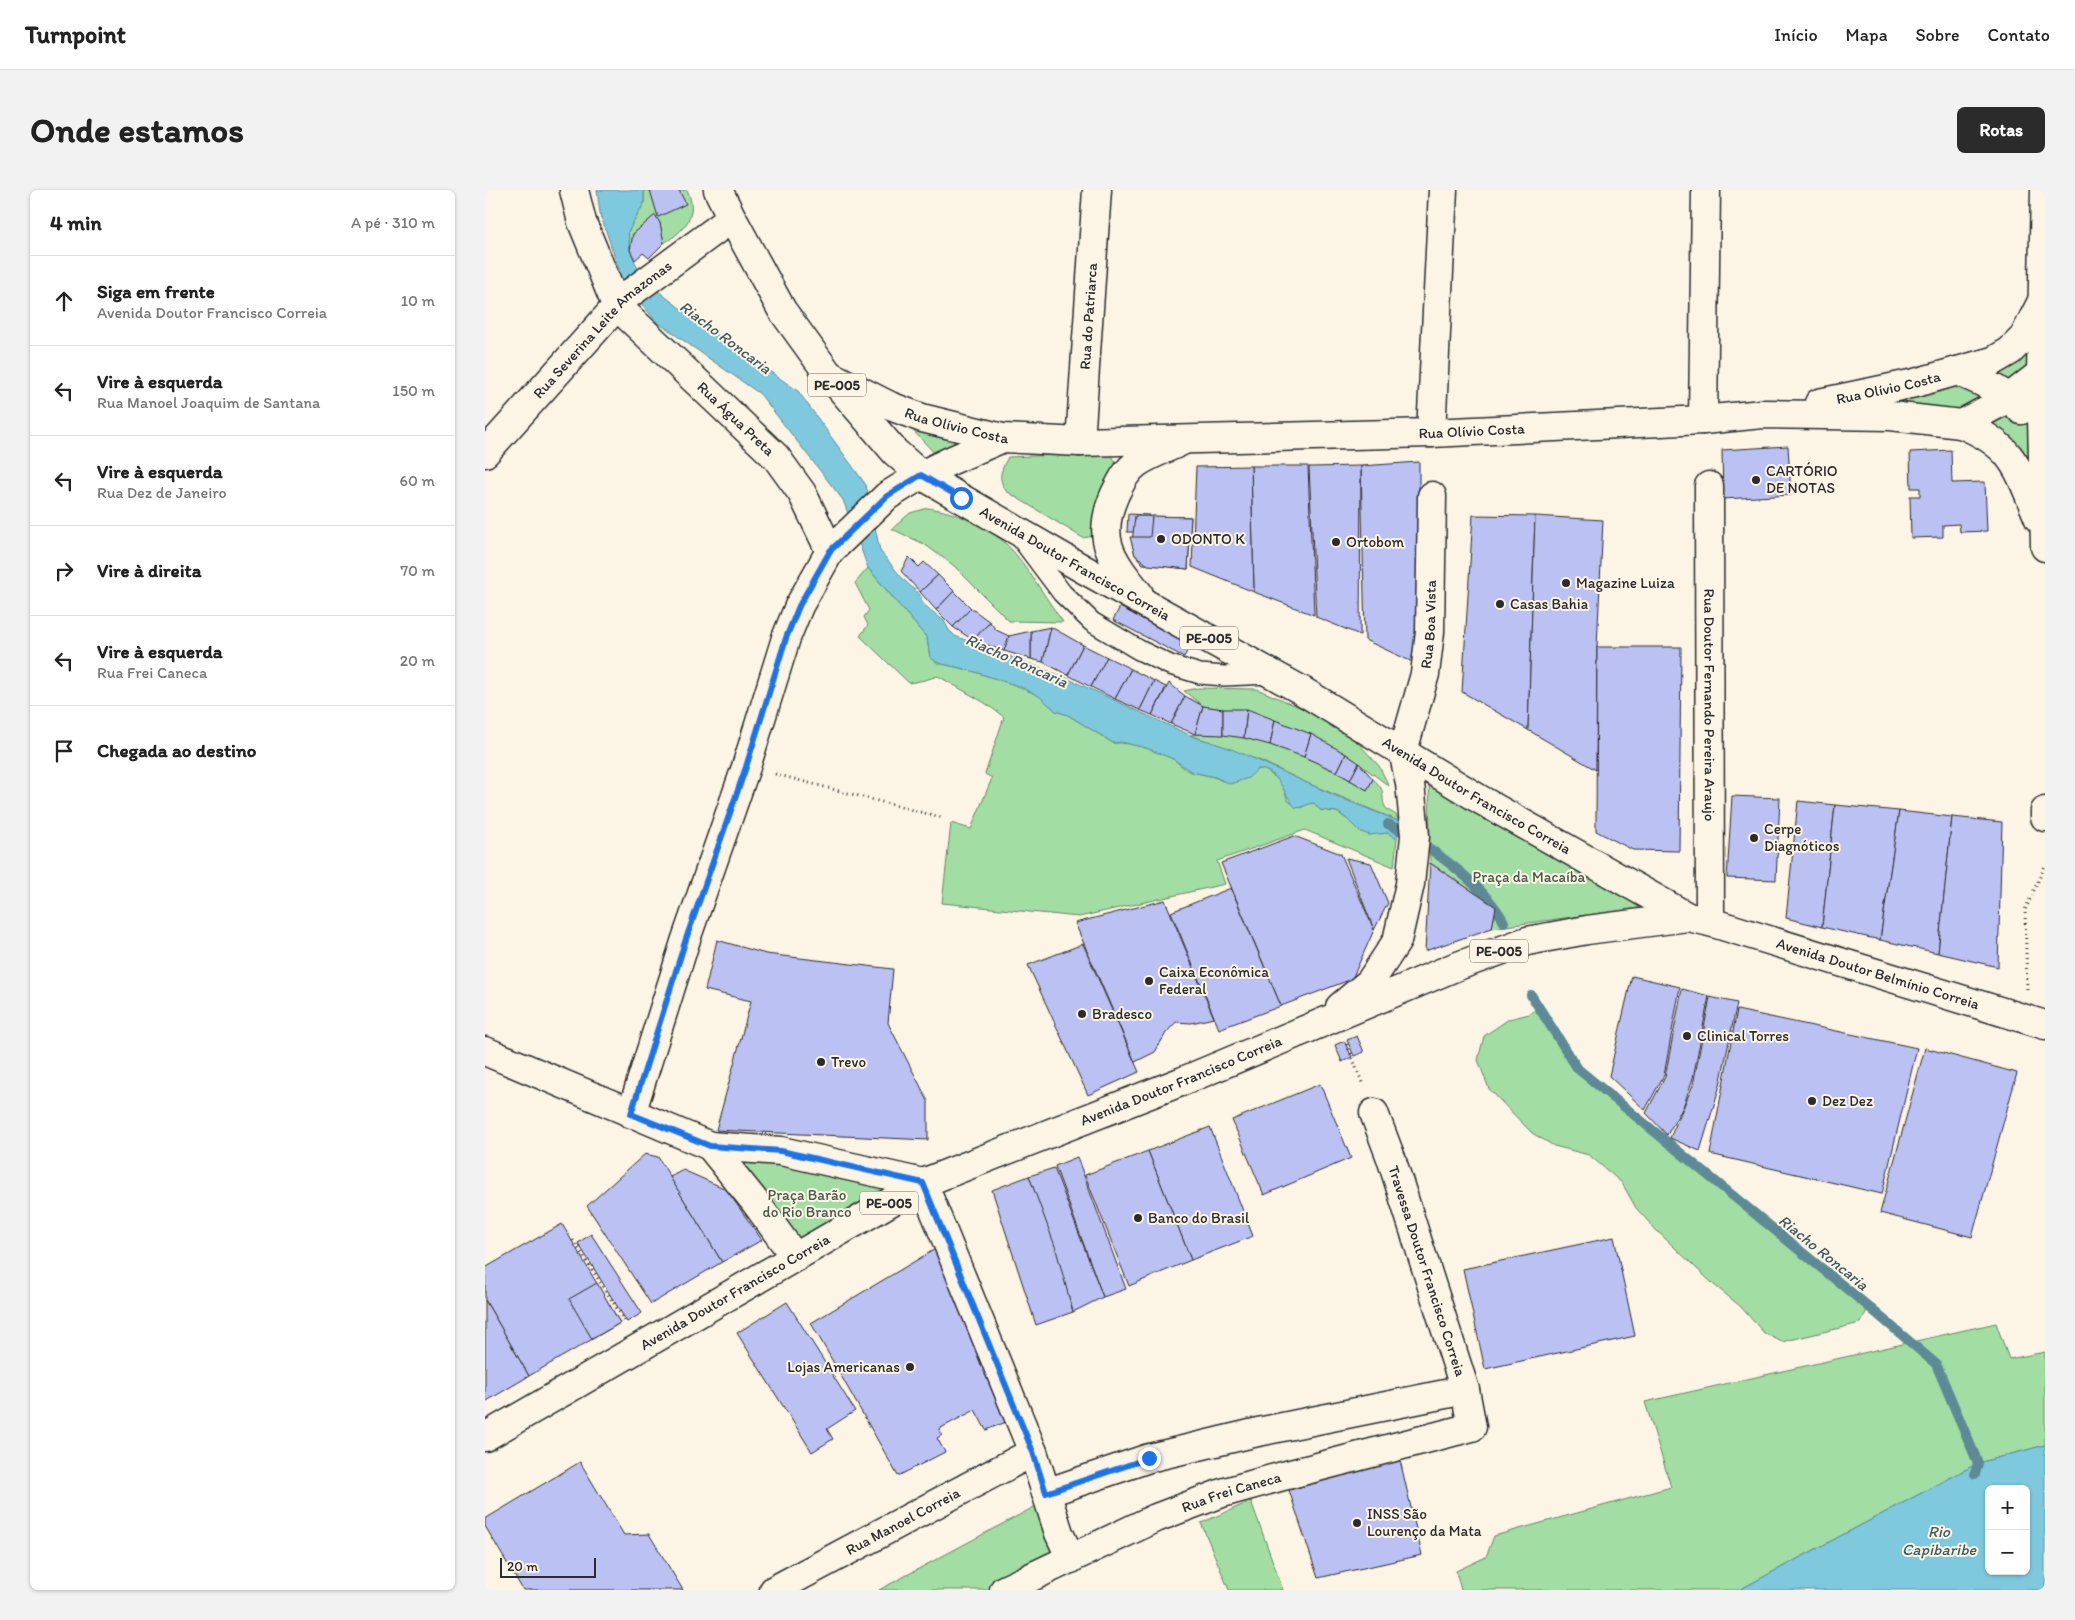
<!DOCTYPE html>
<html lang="pt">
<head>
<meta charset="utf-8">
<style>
  body { margin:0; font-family:Itim,sans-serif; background:#f2f2f2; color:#222 }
  .controls { position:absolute; right:15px; bottom:15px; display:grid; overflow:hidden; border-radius:8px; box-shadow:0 1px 4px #0004 }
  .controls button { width:45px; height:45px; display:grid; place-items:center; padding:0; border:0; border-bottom:1px solid #e0e0e0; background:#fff; color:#222; font:25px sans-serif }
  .scale { position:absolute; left:15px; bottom:12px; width:96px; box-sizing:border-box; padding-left:5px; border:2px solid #2b2b2b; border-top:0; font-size:14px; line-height:18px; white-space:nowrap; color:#2b2b2b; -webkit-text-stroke:4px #fcf5e5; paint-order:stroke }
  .stop { position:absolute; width:15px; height:15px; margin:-11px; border:4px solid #1a73e8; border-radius:50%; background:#fff }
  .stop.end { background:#1a73e8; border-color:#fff; box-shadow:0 1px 5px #0008 }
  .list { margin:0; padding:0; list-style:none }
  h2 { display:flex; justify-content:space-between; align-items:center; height:65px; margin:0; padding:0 20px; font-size:21px }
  h2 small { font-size:16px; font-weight:400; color:#767676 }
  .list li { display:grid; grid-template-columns:32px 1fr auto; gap:15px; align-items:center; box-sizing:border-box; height:90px; padding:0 20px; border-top:1px solid #e0e0e0 }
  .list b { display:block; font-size:19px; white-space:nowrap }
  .list p { margin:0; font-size:16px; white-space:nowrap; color:#767676 }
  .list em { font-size:16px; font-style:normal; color:#767676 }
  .icon { flex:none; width:28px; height:28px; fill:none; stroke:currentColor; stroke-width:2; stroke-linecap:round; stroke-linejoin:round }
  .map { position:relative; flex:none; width:1560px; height:1400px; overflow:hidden; border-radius:8px }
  header { display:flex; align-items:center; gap:30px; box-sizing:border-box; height:70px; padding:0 25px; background:#fff; border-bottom:1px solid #e0e0e0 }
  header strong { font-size:24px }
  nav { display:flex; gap:28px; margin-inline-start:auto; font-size:18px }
  .intro { display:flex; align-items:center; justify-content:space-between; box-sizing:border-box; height:120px; padding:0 30px }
  h1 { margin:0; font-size:35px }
  .button { padding:12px 22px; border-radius:8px; background:#2b2b2b; color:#fff; font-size:18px; font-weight:700 }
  main { display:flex; gap:30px; padding:0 30px }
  aside { flex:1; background:#fff; border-radius:8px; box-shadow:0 1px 4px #0004 }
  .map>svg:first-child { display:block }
  .green { fill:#a2dda3; stroke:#668467 }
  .water { fill:#7ec9de; stroke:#5d8a96; fill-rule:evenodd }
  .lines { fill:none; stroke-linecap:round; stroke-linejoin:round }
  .stream { stroke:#5d8a96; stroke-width:10 }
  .building { fill:#bbc1f3; stroke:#2b2b2b }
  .lane-casing { stroke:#2b2b2b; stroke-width:22 }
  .street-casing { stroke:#2b2b2b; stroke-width:31 }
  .secondary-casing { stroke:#2b2b2b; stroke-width:31 }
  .primary-casing { stroke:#2b2b2b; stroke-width:31 }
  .path { stroke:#2b2b2b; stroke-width:3; stroke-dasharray:1 4; stroke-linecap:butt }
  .lane { stroke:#fcf5e5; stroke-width:19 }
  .street { stroke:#fcf5e5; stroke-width:28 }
  .secondary { stroke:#fcf5e5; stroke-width:28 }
  .primary { stroke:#fcf5e5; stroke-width:28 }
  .route { stroke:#1a73e8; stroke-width:6 }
  .poi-dot { fill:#2b2b2b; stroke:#fcf5e5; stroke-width:2 }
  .labels { text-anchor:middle; stroke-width:4; stroke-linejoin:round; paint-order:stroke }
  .shield { fill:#fcf5e5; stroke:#6a6863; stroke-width:1 }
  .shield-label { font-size:14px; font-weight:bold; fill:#2b2b2b }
  .street-label { font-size:15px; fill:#2b2b2b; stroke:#fcf5e5 }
  .poi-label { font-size:15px; fill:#2b2b2b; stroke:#fcf5e5; text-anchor:start }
  .park-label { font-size:15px; fill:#495849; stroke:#fcf5e5 }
  .water-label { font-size:16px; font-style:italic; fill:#445a61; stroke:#fcf5e5 }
</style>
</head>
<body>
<header>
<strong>Turnpoint</strong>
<nav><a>Início</a><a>Mapa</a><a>Sobre</a><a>Contato</a></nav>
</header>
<div class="intro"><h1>Onde estamos</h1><a class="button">Rotas</a></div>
<main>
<aside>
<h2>4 min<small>A pé · 310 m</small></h2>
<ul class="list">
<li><svg class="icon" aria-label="ahead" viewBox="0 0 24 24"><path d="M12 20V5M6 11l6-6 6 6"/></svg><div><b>Siga em frente</b><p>Avenida Doutor Francisco Correia</p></div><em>10 m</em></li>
<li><svg class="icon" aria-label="left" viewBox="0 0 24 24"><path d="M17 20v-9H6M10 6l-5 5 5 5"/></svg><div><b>Vire à esquerda</b><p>Rua Manoel Joaquim de Santana</p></div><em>150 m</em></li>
<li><svg class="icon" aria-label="left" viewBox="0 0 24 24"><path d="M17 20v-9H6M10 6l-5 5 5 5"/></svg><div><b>Vire à esquerda</b><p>Rua Dez de Janeiro</p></div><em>60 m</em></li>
<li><svg class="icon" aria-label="right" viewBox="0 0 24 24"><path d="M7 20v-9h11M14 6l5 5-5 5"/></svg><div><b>Vire à direita</b></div><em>70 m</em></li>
<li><svg class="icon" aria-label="left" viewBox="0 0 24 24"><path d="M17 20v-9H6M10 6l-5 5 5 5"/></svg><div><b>Vire à esquerda</b><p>Rua Frei Caneca</p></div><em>20 m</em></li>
<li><svg class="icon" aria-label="arrive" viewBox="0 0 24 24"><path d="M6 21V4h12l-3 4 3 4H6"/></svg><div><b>Chegada ao destino</b></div></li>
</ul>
</aside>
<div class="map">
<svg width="1560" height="1400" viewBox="0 0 1560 1400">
  <rect width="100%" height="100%" fill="#fcf5e5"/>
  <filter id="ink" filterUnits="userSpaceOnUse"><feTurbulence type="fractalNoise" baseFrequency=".02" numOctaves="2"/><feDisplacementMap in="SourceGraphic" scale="10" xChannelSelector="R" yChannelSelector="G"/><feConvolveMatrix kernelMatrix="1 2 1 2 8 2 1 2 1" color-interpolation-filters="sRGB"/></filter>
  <g filter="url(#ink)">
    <!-- green -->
    <g class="green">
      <path d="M159 0H202C214 24 200 41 179 53L175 33 170 26 148 44 145 60 143 42 159 13Z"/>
      <path d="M1559 107V342L1498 243 1277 224 1508 171Z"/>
      <path d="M413 225 489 247 458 272Z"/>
      <path d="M625 263 631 272 632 282 608 346 598 348 521 301C512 287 516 281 523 267Z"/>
      <path d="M443 318C473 322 506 337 527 360 546 382 561 409 578 432L524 431 468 375 439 354 407 339 425 323Z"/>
      <path d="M383 378 442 448 445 467 453 473 484 480 533 496 555 506 571 521 583 525 628 553C647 552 671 560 688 569 694 573 700 581 707 582 718 585 728 585 737 591L769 582 773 579H779L796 592 803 611 816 618 823 613H830L835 620 852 622 884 645C894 642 904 640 912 649L909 677 820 640 732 671 740 694 594 727 457 713 466 633 486 639 507 588 500 584 519 527 500 513 453 486 440 490 424 493 375 446 383 435 379 427 384 420 370 393Z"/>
      <path d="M713 498 772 499 821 520 867 546 894 576 904 596 861 564 738 519 718 516 699 501Z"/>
      <path d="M705 545C764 537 833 570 882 600L888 589C904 603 894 608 901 618 903 621 907 622 911 625L914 631 822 593 776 571Z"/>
      <path d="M944 577 1181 714 1007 738 1011 717 945 673Z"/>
      <path d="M1053 818 1093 879 1384 1117 1375 1133 1297 1152 1279 1143 1255 1116 1228 1094 1171 1040 1151 1018 1137 993 1104 965 1069 956 1047 943 1004 899 993 870 999 846 1024 829 1044 824Z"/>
      <path d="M225 956 438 993 310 1067Z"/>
      <path d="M1511 1133 1524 1169 1560 1162V1255L1493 1273 1254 1400H976L971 1381 1001 1367 1009 1346 1186 1297 1160 1212Z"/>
      <path d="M766 1311 798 1400H744L716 1333Z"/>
      <path d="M551 1316 574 1372 513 1400H394Z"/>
    </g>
    <!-- water -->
    <g class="water">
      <path d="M112 0H159V13L143 42 145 60 153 79 168 97 205 126 313 201 381 295 395 361 418 389 435 405 438 414 459 431 464 440 470 446 577 486 709 547C749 557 784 576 822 593 852 607 883 619 914 631L912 649 903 643 884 645 874 641 861 628 852 622 835 620 829 613C822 613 818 618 811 618 798 606 796 580 773 579L763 588 745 594 730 587 707 582 688 569 661 558 636 552 628 553 583 525 571 521 554 506 533 496 484 480 453 473 445 467 442 448 383 378 358 310 275 204 172 132 138 92 115 23Z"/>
      <path d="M1560 1255V1400H1254L1493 1273ZM1504 1299H1541V1381H1504Z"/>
    </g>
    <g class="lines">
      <!-- stream -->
      <g class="stream">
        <path d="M903 634C940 652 1000 695 1019 732"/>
        <path d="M1046 805 1093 879 1384 1117 1451 1174 1493 1273 1490 1284"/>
      </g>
    </g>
    <!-- building -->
    <g class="building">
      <path d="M165 0H194L201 14 173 27Z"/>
      <path d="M170 25 175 33 179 53 164 68 158 63 150 70 145 60 148 44Z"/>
      <path d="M1303 256 1306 305 1238 309 1237 260Z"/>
      <path d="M1466 260 1467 293 1500 292 1502 341 1475 342 1474 334 1458 335V347L1426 348 1425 306H1435V298H1426L1425 262Z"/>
      <path d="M934 272V475L880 450 876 276Z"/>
      <path d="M766 276H823L829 425 769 402Z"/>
      <path d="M766 276 769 402 707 377 711 277Z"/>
      <path d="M876 276 875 445 831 427 824 277Z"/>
      <path d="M643 324 664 325 662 342H642Z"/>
      <path d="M988 325 1050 326 1043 540 977 502Z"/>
      <path d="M650 326 706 327 703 379 658 374 650 365 647 353Z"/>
      <path d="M667 326 706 327 703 379 663 375 650 365 645 347H665Z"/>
      <path d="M1050 326 1118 330 1112 457 1111 580 1043 540Z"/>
      <path d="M424 367 434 377 439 372 453 385 435 402 416 381Z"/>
      <path d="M453 385 469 401 451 420 435 402Z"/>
      <path d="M469 401 486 418 468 437 451 420Z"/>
      <path d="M635 417 706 454 699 467 628 430Z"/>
      <path d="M486 418 505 432 488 450 468 437Z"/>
      <path d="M505 432 511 440 524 446 519 461 488 450Z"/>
      <path d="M566 437 558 472 546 469V441Z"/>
      <path d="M566 437 598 455 583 485 558 472Z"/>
      <path d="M546 441V469L519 461 524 446Z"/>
      <path d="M598 455 622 467 606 497 583 485Z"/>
      <path d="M1112 457H1196L1194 661 1148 660 1111 641Z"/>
      <path d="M622 467 646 479 630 509 606 497Z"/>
      <path d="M646 479 669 491 655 520 630 509Z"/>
      <path d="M669 491 681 497 667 525 655 520Z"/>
      <path d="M684 493 700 506 686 534 667 525Z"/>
      <path d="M700 506 718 516 710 544 686 534Z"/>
      <path d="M718 516 738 519V545L710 544Z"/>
      <path d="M738 519H762L759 548 738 545Z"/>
      <path d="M762 519 790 530 785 555 759 548Z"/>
      <path d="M790 530 826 544 819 567 785 555Z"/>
      <path d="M826 544 861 564 852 582 819 567Z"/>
      <path d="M861 564 874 573 865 590 852 582Z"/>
      <path d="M874 573 888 589 882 600 865 590Z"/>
      <path d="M1247 606 1295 608 1291 690 1242 688Z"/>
      <path d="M1313 611 1350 615 1337 737 1301 728Z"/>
      <path d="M1350 615 1414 621 1395 750 1337 737Z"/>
      <path d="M1414 621 1467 627 1453 763 1395 750Z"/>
      <path d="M1467 627 1517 632 1513 777 1453 763Z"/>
      <path d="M809 646 856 664 889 740 867 789 796 816 736 673Z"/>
      <path d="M861 668 886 673 903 713 889 740Z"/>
      <path d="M945 673 1011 717 1007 738 940 761Z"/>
      <path d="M746 698 796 816 734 839 686 722Z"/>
      <path d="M680 710 729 828 706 833 691 832 681 843 670 862 650 872 590 733Z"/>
      <path d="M232 750 281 764 408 779 403 833 443 911V950L231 940 266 811 220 800Z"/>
      <path d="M598 754 654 882 603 905 543 775Z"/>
      <path d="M1147 786 1195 797 1179 885 1160 920 1124 886Z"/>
      <path d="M1197 799 1224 806 1208 888 1198 917 1182 945 1161 923 1180 887Z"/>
      <path d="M1225 807 1252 813 1235 895 1215 961 1185 948 1208 895Z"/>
      <path d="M1252 820 1432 858 1397 1004 1225 964Z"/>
      <path d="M872 846 879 862 869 866 862 850Z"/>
      <path d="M859 851 867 867 857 872 850 855Z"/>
      <path d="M1440 858 1532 883 1487 1047 1395 1023Z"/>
      <path d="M835 894 866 968 779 1005 747 930Z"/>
      <path d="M725 937 768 1046 706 1070 663 961Z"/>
      <path d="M663 961 706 1070 644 1096 600 985Z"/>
      <path d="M160 964 173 967 237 1072 166 1114 102 1016Z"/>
      <path d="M592 967 641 1099 618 1107 570 976Z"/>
      <path d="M569 978 618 1107 588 1122 544 986Z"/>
      <path d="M198 980 241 999 277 1050 237 1072 185 987Z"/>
      <path d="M544 986 570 1056 588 1122 551 1135 507 1000Z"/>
      <path d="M77 1034 135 1133 44 1186 0 1110V1078Z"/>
      <path d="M106 1044 157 1123 142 1132 93 1053Z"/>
      <path d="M1129 1047 1150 1146 1000 1179 978 1079Z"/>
      <path d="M452 1058 521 1232 501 1240 490 1220 454 1239 457 1245 452 1248 460 1262 413 1286 326 1133Z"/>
      <path d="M112 1093 135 1133 107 1149 84 1109Z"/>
      <path d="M0 1110 44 1186 0 1212Z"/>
      <path d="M302 1112 370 1221 342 1239 348 1249 327 1262 252 1143Z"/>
      <path d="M915 1270 937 1365 833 1388 804 1300Z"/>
      <path d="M95 1272 139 1345 164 1344 198 1400H38L0 1336V1329Z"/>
    </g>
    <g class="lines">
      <!-- lane casing -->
      <g class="lane-casing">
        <path id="lane" d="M535 347 577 403 607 432 654 460 685 475 715 484 739 486 785 484"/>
      </g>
      <!-- street casing -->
      <g class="street-casing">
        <g id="street">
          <path id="s1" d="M89 0 97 32 131 115 291 267 317 303 345 361"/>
          <path d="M1218 230 1221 0"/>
          <path d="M946 243 958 0"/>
          <path id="s2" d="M595 252 612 0"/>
          <path id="s3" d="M0 263 140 107 247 28"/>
          <path id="s4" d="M1224 296 1225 732"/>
          <path id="s5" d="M918 561 940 484 945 442 947 306"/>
          <path d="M0 861 225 956 296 961 438 993 548 1262 574 1343 586 1369"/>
          <path d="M146 924 201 749 261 577 301 448 314 416 345 361 402 306 436 285 465 271 518 248"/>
          <path d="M225 956 271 1013 310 1067"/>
          <path d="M561 1303 664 1268 773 1242 980 1200"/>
          <path id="s6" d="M289 1400 548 1262"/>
          <path id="s7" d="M519 1400 671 1328 737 1303 798 1286 987 1237 980 1200 906 968 889 923"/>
        </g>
      </g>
      <!-- secondary casing -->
      <g class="secondary-casing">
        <g id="secondary">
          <path d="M1560 0 1556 183 1560 357"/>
          <path d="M1472 181C1495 191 1519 200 1536 220"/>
          <path id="s8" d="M344 185 405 216 437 228 518 248 595 252 946 243 1218 230 1277 224 1406 226 1476 234 1524 208 1556 183"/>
          <path id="s9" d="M1334 213 1430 193 1508 171 1525 161 1539 147 1556 113"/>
          <path d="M1476 234C1530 256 1533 279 1554 329"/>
          <path d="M1560 621V627"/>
        </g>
      </g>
      <!-- primary casing -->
      <g class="primary-casing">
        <g id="primary">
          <path id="s10" d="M233 0 247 28 297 120 344 185 410 262 436 285 600 380 816 500 996 610 1203 727 1225 732 1560 835"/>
          <path d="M654 404C626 369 610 349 630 304 636 292 641 281 652 273 665 264 683 258 697 251"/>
          <path d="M855 817 885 792 912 751 925 694 930 646 925 593 918 561"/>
          <path id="s11" d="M0 1247 438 993 698 891 970 777 1042 751 1102 740 1203 727"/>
        </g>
      </g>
      <!-- path -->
      <g class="path">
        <path d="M290 584 458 628"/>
        <path d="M1542 799 1540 720 1560 676"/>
        <path d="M862 854 878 895"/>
        <path d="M88 1050 140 1131"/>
      </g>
      <!-- lane -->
      <use href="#lane" class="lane"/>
      <!-- street -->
      <use href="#street" class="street"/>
      <!-- secondary -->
      <use href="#secondary" class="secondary"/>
      <!-- primary -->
      <use href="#primary" class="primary"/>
    </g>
  </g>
  <g class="lines" filter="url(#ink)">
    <!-- route -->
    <path class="route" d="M476 308 436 285 402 306 345 361 314 416 301 448 261 577 201 749 146 924 225 956 296 961 438 993 548 1262 561 1303 664 1268"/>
  </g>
  <!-- markers -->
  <g class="poi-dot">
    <circle cx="1271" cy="290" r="5"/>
    <circle cx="676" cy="349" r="5"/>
    <circle cx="851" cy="352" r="5"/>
    <circle cx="1081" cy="393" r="5"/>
    <circle cx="1015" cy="414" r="5"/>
    <circle cx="1269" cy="648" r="5"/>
    <circle cx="664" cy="791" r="5"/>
    <circle cx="597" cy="824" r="5"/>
    <circle cx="1202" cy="846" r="5"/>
    <circle cx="336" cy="872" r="5"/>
    <circle cx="1327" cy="911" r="5"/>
    <circle cx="653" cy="1028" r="5"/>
    <circle cx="425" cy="1177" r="5"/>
    <circle cx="872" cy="1333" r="5"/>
  </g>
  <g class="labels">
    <!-- shield labels -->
    <g class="shield">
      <rect x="323" y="183.5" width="58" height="23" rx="4"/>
      <rect x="695" y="436.5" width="58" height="23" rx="4"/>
      <rect x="985" y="749.5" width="58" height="23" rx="4"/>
      <rect x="375" y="1001.5" width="58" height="23" rx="4"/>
    </g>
    <g class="shield-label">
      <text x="352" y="200">PE-005</text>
      <text x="724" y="453">PE-005</text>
      <text x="1014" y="766">PE-005</text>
      <text x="404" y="1018">PE-005</text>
    </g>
    <!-- street labels -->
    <g class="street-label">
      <text dy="5" stroke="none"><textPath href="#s2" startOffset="126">Rua do Patriarca</textPath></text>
      <text dy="5" stroke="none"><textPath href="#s3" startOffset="171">Rua Severina Leite Amazonas</textPath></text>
      <text dy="5" stroke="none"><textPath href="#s9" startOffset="71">Rua Olívio Costa</textPath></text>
      <text dy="5" stroke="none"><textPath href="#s1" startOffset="288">Rua Água Preta</textPath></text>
      <text dy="5" stroke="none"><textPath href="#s8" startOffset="138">Rua Olívio Costa</textPath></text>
      <text dy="5" stroke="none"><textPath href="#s8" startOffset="655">Rua Olívio Costa</textPath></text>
      <text dy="5" stroke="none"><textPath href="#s10" startOffset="530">Avenida Doutor Francisco Correia</textPath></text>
      <text dy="5" stroke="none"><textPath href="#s5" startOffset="130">Rua Boa Vista</textPath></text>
      <text dy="5" stroke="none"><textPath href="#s4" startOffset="219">Rua Doutor Fernando Pereira Araujo</textPath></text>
      <text dy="5" stroke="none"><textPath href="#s10" startOffset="994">Avenida Doutor Francisco Correia</textPath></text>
      <text dy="5" stroke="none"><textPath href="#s10" startOffset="1436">Avenida Doutor Belmínio Correia</textPath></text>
      <text dy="5" stroke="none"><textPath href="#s11" startOffset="784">Avenida Doutor Francisco Correia</textPath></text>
      <text transform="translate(942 1081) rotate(72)" y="5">Travessa Doutor Francisco Correia</text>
      <text dy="5" stroke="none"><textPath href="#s11" startOffset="289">Avenida Doutor Francisco Correia</textPath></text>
      <text dy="5" stroke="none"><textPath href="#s7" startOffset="248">Rua Frei Caneca</textPath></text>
      <text dy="5" stroke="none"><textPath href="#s6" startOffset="146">Rua Manoel Correia</textPath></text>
    </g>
    <!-- poi labels -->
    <g class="poi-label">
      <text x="1281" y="286">CARTÓRIO<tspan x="1281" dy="17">DE NOTAS</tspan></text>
      <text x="686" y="354">ODONTO K</text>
      <text x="861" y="357">Ortobom</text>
      <text x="1091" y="398">Magazine Luiza</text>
      <text x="1025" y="419">Casas Bahia</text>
      <text x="1279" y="644">Cerpe<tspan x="1279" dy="17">Diagnóticos</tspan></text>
      <text x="674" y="787">Caixa Econômica<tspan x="674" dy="17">Federal</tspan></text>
      <text x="607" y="829">Bradesco</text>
      <text x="1212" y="851">Clinical Torres</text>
      <text x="346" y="877">Trevo</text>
      <text x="1337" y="916">Dez Dez</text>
      <text x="663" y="1033">Banco do Brasil</text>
      <text x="415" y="1182" text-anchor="end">Lojas Americanas</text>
      <text x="882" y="1329">INSS São<tspan x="882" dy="17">Lourenço da Mata</tspan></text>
    </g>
    <!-- park labels -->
    <g class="park-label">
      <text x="1044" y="692">Praça da Macaíba</text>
      <text x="322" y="1010">Praça Barão<tspan x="322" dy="17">do Rio Branco</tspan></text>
    </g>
    <!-- water labels -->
    <g class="water-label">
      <text transform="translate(241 147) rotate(37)" y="6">Riacho Roncaria</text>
      <text transform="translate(532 470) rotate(24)" y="6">Riacho Roncaria</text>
      <text transform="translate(1339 1062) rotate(39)" y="6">Riacho Roncaria</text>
      <text x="1454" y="1347">Rio<tspan x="1454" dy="18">Capibaribe</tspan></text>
    </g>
  </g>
</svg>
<div class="controls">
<button>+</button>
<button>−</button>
</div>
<div class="scale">20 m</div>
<div class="stop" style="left:476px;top:308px"></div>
<div class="stop end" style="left:664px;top:1268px"></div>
</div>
</main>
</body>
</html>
